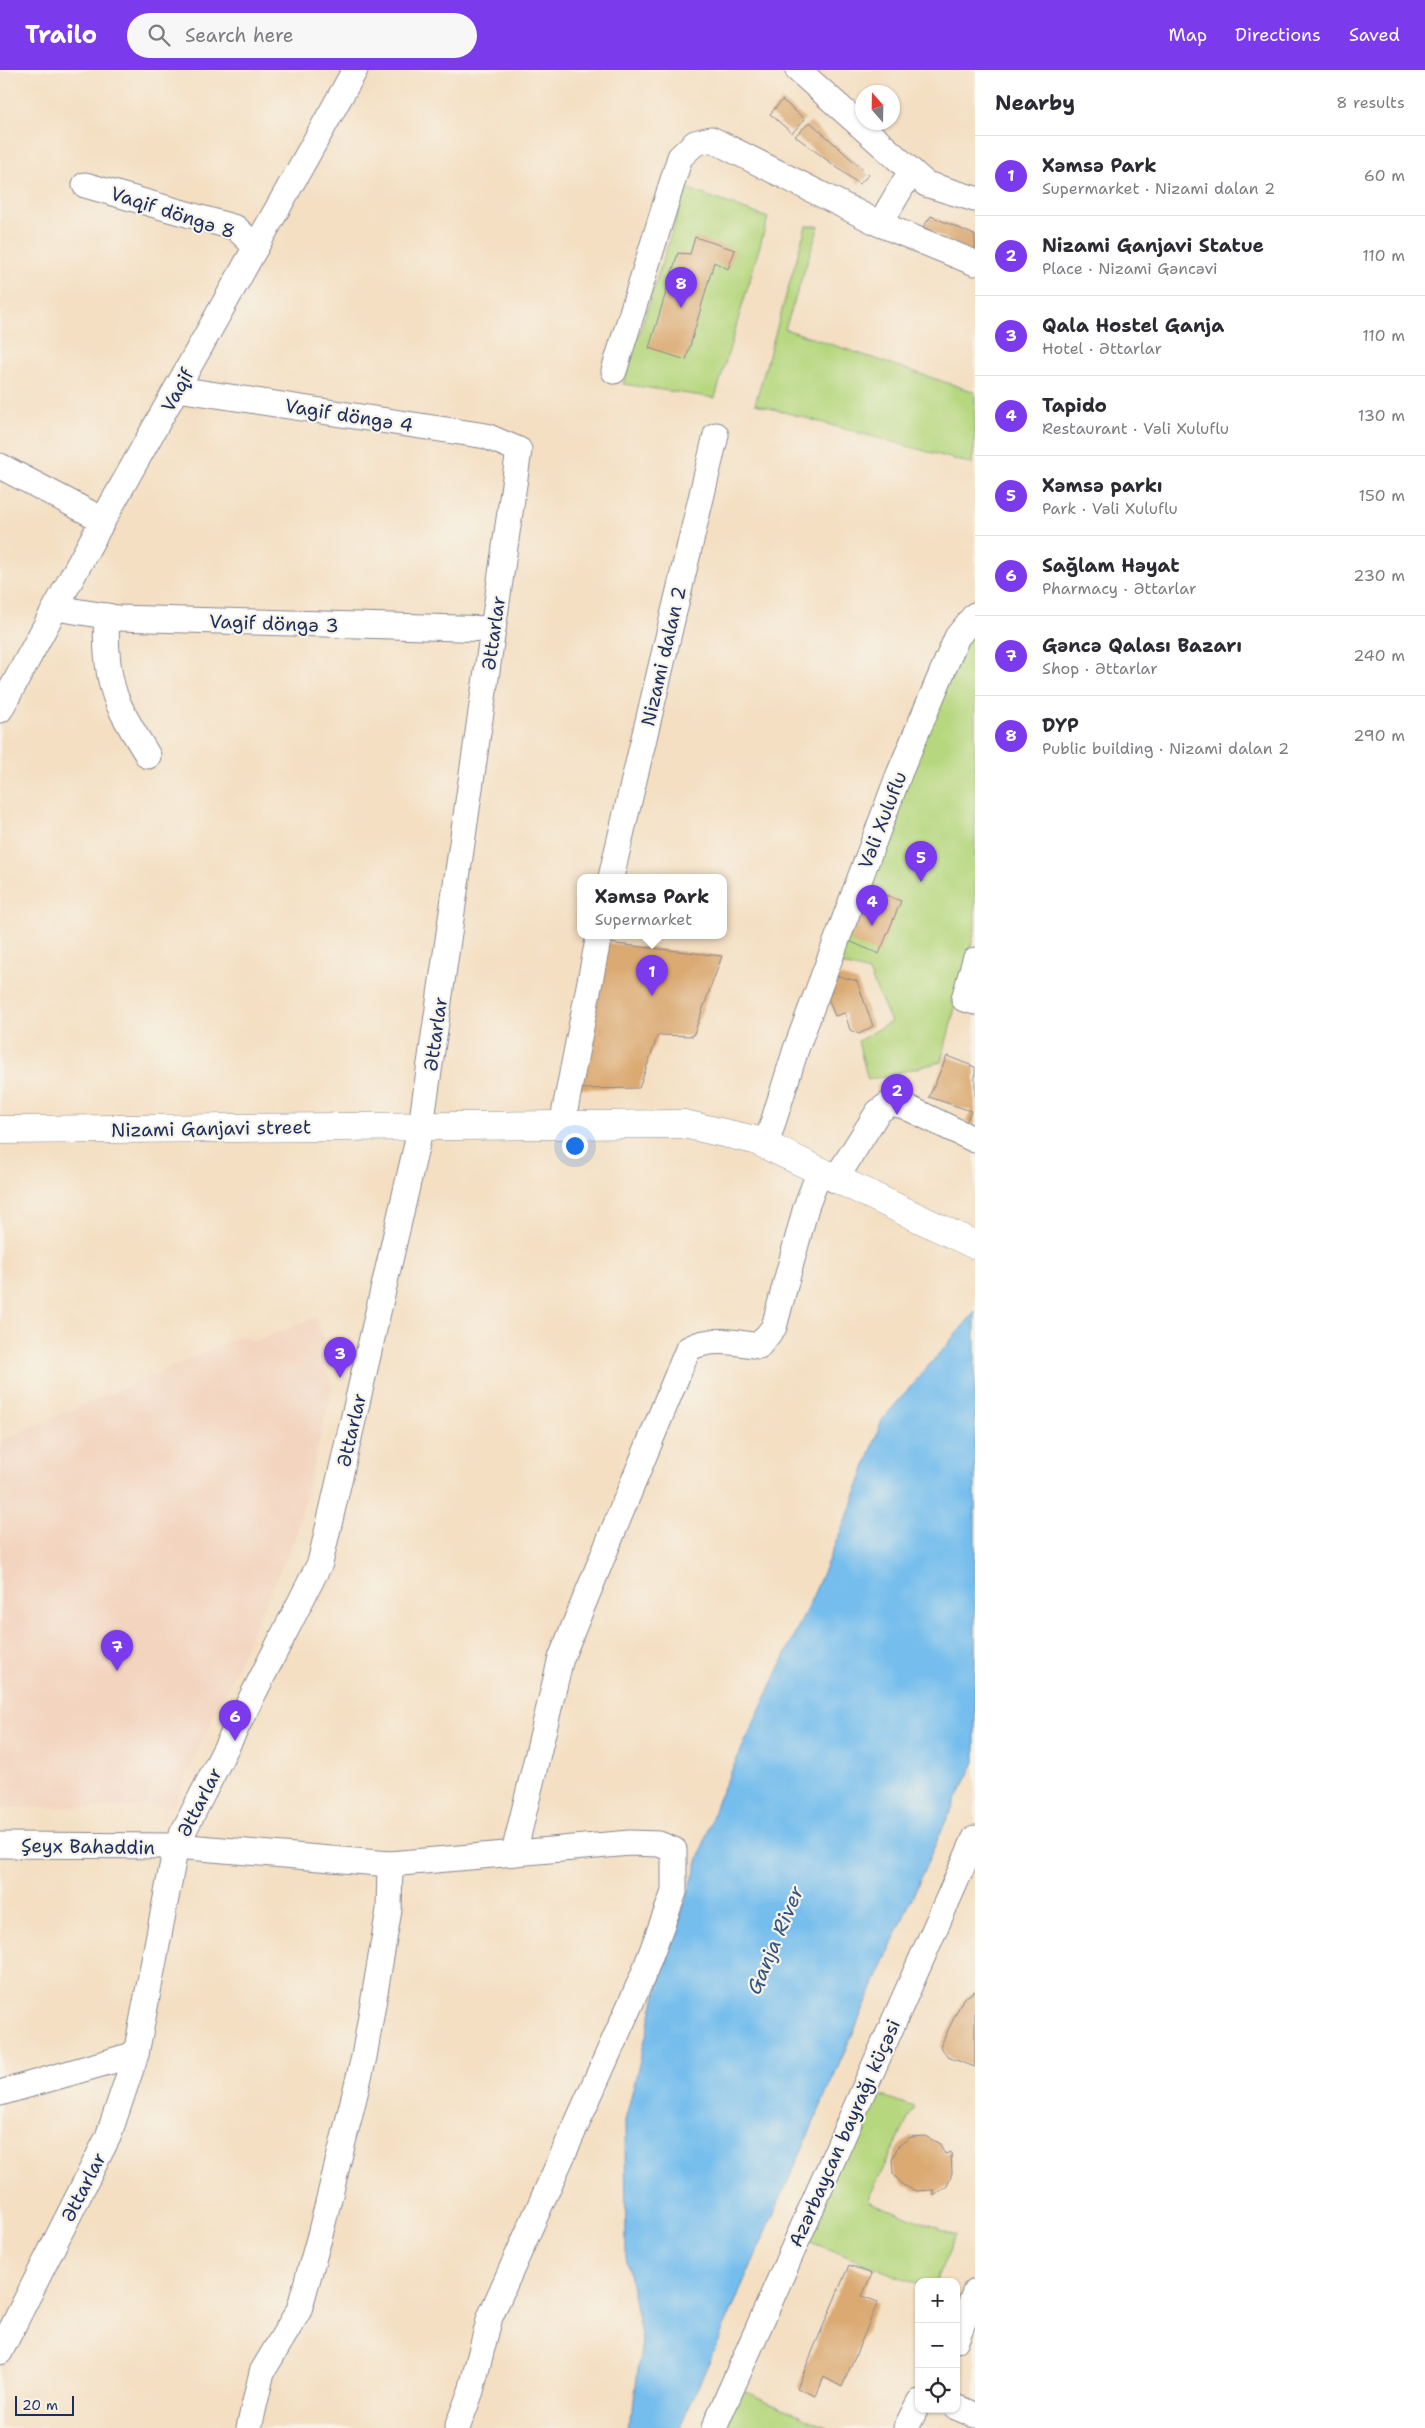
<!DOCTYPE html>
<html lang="en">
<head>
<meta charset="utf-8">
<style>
  body { margin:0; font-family:"Shantell Sans",sans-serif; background:#f7f7f7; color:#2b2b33 }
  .controls { position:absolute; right:15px; bottom:15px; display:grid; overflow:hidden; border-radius:10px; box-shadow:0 1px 4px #0004 }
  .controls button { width:45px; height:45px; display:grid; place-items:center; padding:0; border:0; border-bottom:1px solid #e1e1e2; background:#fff; color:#2b2b33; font:25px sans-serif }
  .compass { position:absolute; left:855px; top:15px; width:45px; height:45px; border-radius:50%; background:#fff; box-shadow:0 1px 4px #0004; rotate:340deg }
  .scale { position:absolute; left:15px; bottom:12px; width:59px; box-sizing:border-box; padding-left:5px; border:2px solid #1b2f5e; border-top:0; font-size:14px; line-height:18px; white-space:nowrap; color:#1b2f5e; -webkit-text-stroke:4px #f7f3e8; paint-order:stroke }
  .you { position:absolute; left:574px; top:1075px; width:18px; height:18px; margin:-12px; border:4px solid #fff; border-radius:50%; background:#1a73e8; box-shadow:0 0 0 8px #1a73e833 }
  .badge { display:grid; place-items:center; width:32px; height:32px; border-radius:50%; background:#7c3aed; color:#fff; font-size:16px; font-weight:700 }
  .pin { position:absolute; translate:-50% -41px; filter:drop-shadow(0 1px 2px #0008) }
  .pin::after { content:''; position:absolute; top:26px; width:18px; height:15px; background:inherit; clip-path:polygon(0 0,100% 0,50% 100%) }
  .popup { position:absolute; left:577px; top:804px; width:150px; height:65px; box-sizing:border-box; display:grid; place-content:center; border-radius:10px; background:#fff; filter:drop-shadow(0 1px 4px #0005); font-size:16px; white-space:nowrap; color:#7c7c81 }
  .popup b { font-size:19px; color:#2b2b33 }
  .popup::after { content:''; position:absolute; left:50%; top:100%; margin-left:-10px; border:10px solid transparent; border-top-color:#fff }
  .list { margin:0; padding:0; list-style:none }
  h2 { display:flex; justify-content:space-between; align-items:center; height:65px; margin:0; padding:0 20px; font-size:21px }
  h2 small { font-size:16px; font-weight:400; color:#7c7c81 }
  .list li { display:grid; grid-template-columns:32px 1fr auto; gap:15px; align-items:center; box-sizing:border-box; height:80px; padding:0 20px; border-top:1px solid #e1e1e2 }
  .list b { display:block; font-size:19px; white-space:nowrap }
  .list p { margin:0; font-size:16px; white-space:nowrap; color:#7c7c81 }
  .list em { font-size:16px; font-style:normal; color:#7c7c81 }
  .icon { flex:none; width:28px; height:28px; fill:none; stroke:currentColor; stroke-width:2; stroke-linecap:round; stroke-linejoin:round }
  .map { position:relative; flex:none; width:975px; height:2358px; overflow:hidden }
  header { display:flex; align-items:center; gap:30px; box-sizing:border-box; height:70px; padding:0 25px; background:#7c3aed; color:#fff }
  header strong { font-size:24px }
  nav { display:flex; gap:28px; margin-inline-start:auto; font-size:18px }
  .search { width:350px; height:45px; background:#f7f7f7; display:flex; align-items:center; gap:12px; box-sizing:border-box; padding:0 18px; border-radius:28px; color:#7c7c81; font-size:19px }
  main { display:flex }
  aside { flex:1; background:#fff }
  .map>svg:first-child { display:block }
  .built { fill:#f3d4bf }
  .green { fill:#b6d77e; stroke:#68836e }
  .water { fill:#75bded; stroke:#4876a6 }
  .building { fill:#dbaa73 }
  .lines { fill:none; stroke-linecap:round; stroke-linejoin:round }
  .minor-casing { stroke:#888790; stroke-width:27 }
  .major-casing { stroke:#888790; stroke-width:29 }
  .minor { stroke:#fff; stroke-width:25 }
  .major { stroke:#fff; stroke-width:28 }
  .labels { text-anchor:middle; stroke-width:4.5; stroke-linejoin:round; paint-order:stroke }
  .street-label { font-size:19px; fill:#1b2f5e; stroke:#f7f3e8 }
  .water-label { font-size:20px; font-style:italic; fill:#325282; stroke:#f7f3e8 }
</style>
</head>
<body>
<header>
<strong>Trailo</strong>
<div class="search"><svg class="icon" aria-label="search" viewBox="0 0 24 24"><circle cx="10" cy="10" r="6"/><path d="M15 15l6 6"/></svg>Search here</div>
<nav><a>Map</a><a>Directions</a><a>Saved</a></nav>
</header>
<main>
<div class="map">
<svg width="975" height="2358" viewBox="0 0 975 2358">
  <rect width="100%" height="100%" fill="#f7f3e8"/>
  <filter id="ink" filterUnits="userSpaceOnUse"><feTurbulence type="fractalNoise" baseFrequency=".02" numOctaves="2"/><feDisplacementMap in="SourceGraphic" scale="10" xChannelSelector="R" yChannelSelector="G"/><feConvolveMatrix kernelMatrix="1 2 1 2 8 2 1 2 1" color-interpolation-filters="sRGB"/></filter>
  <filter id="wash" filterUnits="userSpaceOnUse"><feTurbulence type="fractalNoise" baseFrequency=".0096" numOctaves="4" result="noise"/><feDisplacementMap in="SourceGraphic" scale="20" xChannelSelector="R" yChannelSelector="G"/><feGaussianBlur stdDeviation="1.12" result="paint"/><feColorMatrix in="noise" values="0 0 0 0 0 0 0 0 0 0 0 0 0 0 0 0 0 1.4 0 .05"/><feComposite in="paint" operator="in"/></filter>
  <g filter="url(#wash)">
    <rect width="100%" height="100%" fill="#f4dfc2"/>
    <!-- built -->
    <path class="built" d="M316 1247 328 1283 323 1289 332 1320 296 1466 173 1736 0 1738V1371L243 1266 252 1272Z"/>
    <!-- green -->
    <g class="green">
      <path d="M686 118 768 148 715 328 623 314Z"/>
      <path d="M806 156H819L785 259 975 322V370L972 394 755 334Z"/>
      <path d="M975 561V860L941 992 868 1010 858 971 891 952 869 902 837 893 962 570Z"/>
      <path d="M868 2021 914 2037 867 2131 956 2165 936 2212H919V2215L803 2169Z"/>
      <path d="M739 2319 829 2358H721Z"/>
    </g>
    <!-- water -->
    <path class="water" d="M975 1242V1692L943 1757 680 2358H626L633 2337 642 2271 626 2187 625 2051 658 1917 717 1732 812 1528 852 1435 882 1350Z"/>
    <g id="blocks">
      <!-- building -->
      <g class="building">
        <path d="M782 30 805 49 792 63 770 44Z"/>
        <path d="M810 52 869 105 859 114 795 66Z"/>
        <path d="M931 146 975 165V185L923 157Z"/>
        <path d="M695 167 735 180 728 199 714 192 686 290 649 278 678 183 690 184Z"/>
        <path d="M868 818 901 831 879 884 849 871Z"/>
        <path d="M607 873 722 886 693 966 658 965 639 1018 577 1019Z"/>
        <path d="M835 905 857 911 873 956 859 964 850 960 845 943 835 946 823 915Z"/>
        <path d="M947 986 975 997V1055L966 1052 971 1041 929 1027Z"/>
        <path d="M975 1921V1997L950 1988 940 1977 963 1929Z"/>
        <path d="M925 2066 940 2074 945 2084 951 2082 952 2103 947 2116 934 2126V2120L916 2121 903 2115 893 2104 892 2090 898 2076 911 2067Z"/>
        <path d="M849 2195 872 2204 862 2226 878 2232 842 2317 824 2307 816 2326 797 2318Z"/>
      </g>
    </g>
  </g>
  <g filter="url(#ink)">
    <use href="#blocks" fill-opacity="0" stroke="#888790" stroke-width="1"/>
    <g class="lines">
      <!-- minor casing -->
      <g class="minor-casing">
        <g id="minor">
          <path d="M798 0 926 114 975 129"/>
          <path d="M85 115 236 158 256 177"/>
          <path d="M880 154 975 193"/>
          <path d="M614 301 680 87 695 73 711 69 880 154 911 101"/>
          <path d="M0 396 103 450"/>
          <path d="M56 538 118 548 493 559"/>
          <path d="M107 546C105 573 107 610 119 635 127 653 138 669 148 686"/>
          <path d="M0 640 103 450 355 0"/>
          <path d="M611 807 716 365"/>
          <path d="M975 890 964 929 975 932"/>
          <path d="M562 1055 599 865"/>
          <path d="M766 1075 796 979 899 704 957 567 975 545"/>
          <path d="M835 1110 878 1042 890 1033 904 1036 975 1070"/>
          <path d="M0 1775 176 1776 390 1794 630 1773 659 1774 674 1780V1822L642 1908 490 2247 471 2321 457 2358"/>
          <path d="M514 1783 561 1588 688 1279C709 1267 735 1272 759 1276L774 1257 806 1137 819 1103"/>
          <path d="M0 2023 136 1984"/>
          <path d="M956 2270 975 2222"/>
          <path d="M0 2282 108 2067 136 1984 176 1776 320 1493 421 1056 519 380 486 366 177 319"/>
          <path d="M956 2337 975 2345"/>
          <path d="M249 2358 262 2302 299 2240 320 2165 364 1987 389 1840 390 1794"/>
          <path d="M714 2358 975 1768"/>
          <path d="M906 2358 919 2332"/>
        </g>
      </g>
      <!-- major casing -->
      <g class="major-casing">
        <path id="major" d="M0 1060 684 1054 755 1070 975 1175"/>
      </g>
      <!-- minor -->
      <use href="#minor" class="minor"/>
      <!-- major -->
      <use href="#major" class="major"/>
    </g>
  </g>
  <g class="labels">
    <!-- street labels -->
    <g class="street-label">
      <text transform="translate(173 142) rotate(18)" y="7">Vaqif döngə 8</text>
      <text transform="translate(177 320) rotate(-61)" y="7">Vaqif</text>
      <text transform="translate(349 345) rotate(9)" y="7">Vagif döngə 4</text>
      <text transform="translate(274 553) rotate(2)" y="7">Vagif döngə 3</text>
      <text transform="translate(493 563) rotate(-82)" y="7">Əttarlar</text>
      <text transform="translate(663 586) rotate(-77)" y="7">Nizami dalan 2</text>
      <text transform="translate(882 750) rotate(-69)" y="7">Vəli Xuluflu</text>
      <text transform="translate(435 964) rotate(-82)" y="7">Əttarlar</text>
      <text transform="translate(211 1058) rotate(-1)" y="7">Nizami Ganjavi street</text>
      <text transform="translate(351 1360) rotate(-77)" y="7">Əttarlar</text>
      <text transform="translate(199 1732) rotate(-63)" y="7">Əttarlar</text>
      <text transform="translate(88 1776) rotate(1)" y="7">Şeyx Bahəddin</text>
      <text transform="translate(844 2063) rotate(-66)" y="7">Azərbaycan bayrağı küçəsi</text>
      <text transform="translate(83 2117) rotate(-63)" y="7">Əttarlar</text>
    </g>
    <!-- water labels -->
    <g class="water-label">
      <text transform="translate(775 1870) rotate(-67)" y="7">Ganja River</text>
    </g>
  </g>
</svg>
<div class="controls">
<button>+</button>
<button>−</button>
<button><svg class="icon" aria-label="locate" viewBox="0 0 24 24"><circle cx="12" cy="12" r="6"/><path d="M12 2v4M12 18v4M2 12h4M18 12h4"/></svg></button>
</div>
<svg class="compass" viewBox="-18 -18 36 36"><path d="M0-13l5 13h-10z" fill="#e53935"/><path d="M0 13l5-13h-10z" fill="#7c7c81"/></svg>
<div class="scale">20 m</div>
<div class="you"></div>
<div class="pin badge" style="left:652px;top:926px">1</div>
<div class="popup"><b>Xəmsə Park</b>Supermarket</div>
<div class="pin badge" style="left:897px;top:1045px">2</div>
<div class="pin badge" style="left:340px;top:1308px">3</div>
<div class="pin badge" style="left:872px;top:856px">4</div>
<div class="pin badge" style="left:921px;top:812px">5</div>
<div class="pin badge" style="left:235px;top:1671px">6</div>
<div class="pin badge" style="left:117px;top:1601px">7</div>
<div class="pin badge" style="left:681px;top:238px">8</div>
</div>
<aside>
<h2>Nearby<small>8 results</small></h2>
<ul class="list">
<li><span class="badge">1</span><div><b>Xəmsə Park</b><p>Supermarket · Nizami dalan 2</p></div><em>60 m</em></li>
<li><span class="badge">2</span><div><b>Nizami Ganjavi Statue</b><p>Place · Nizami Gəncəvi</p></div><em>110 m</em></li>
<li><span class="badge">3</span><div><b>Qala Hostel Ganja</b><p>Hotel · Əttarlar</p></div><em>110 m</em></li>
<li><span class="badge">4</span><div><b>Tapido</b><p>Restaurant · Vəli Xuluflu</p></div><em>130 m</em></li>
<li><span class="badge">5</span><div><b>Xəmsə parkı</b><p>Park · Vəli Xuluflu</p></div><em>150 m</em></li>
<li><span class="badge">6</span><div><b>Sağlam Həyat</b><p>Pharmacy · Əttarlar</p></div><em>230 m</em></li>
<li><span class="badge">7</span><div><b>Gəncə Qalası Bazarı</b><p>Shop · Əttarlar</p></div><em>240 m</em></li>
<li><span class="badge">8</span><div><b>DYP</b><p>Public building · Nizami dalan 2</p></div><em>290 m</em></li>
</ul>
</aside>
</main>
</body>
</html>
